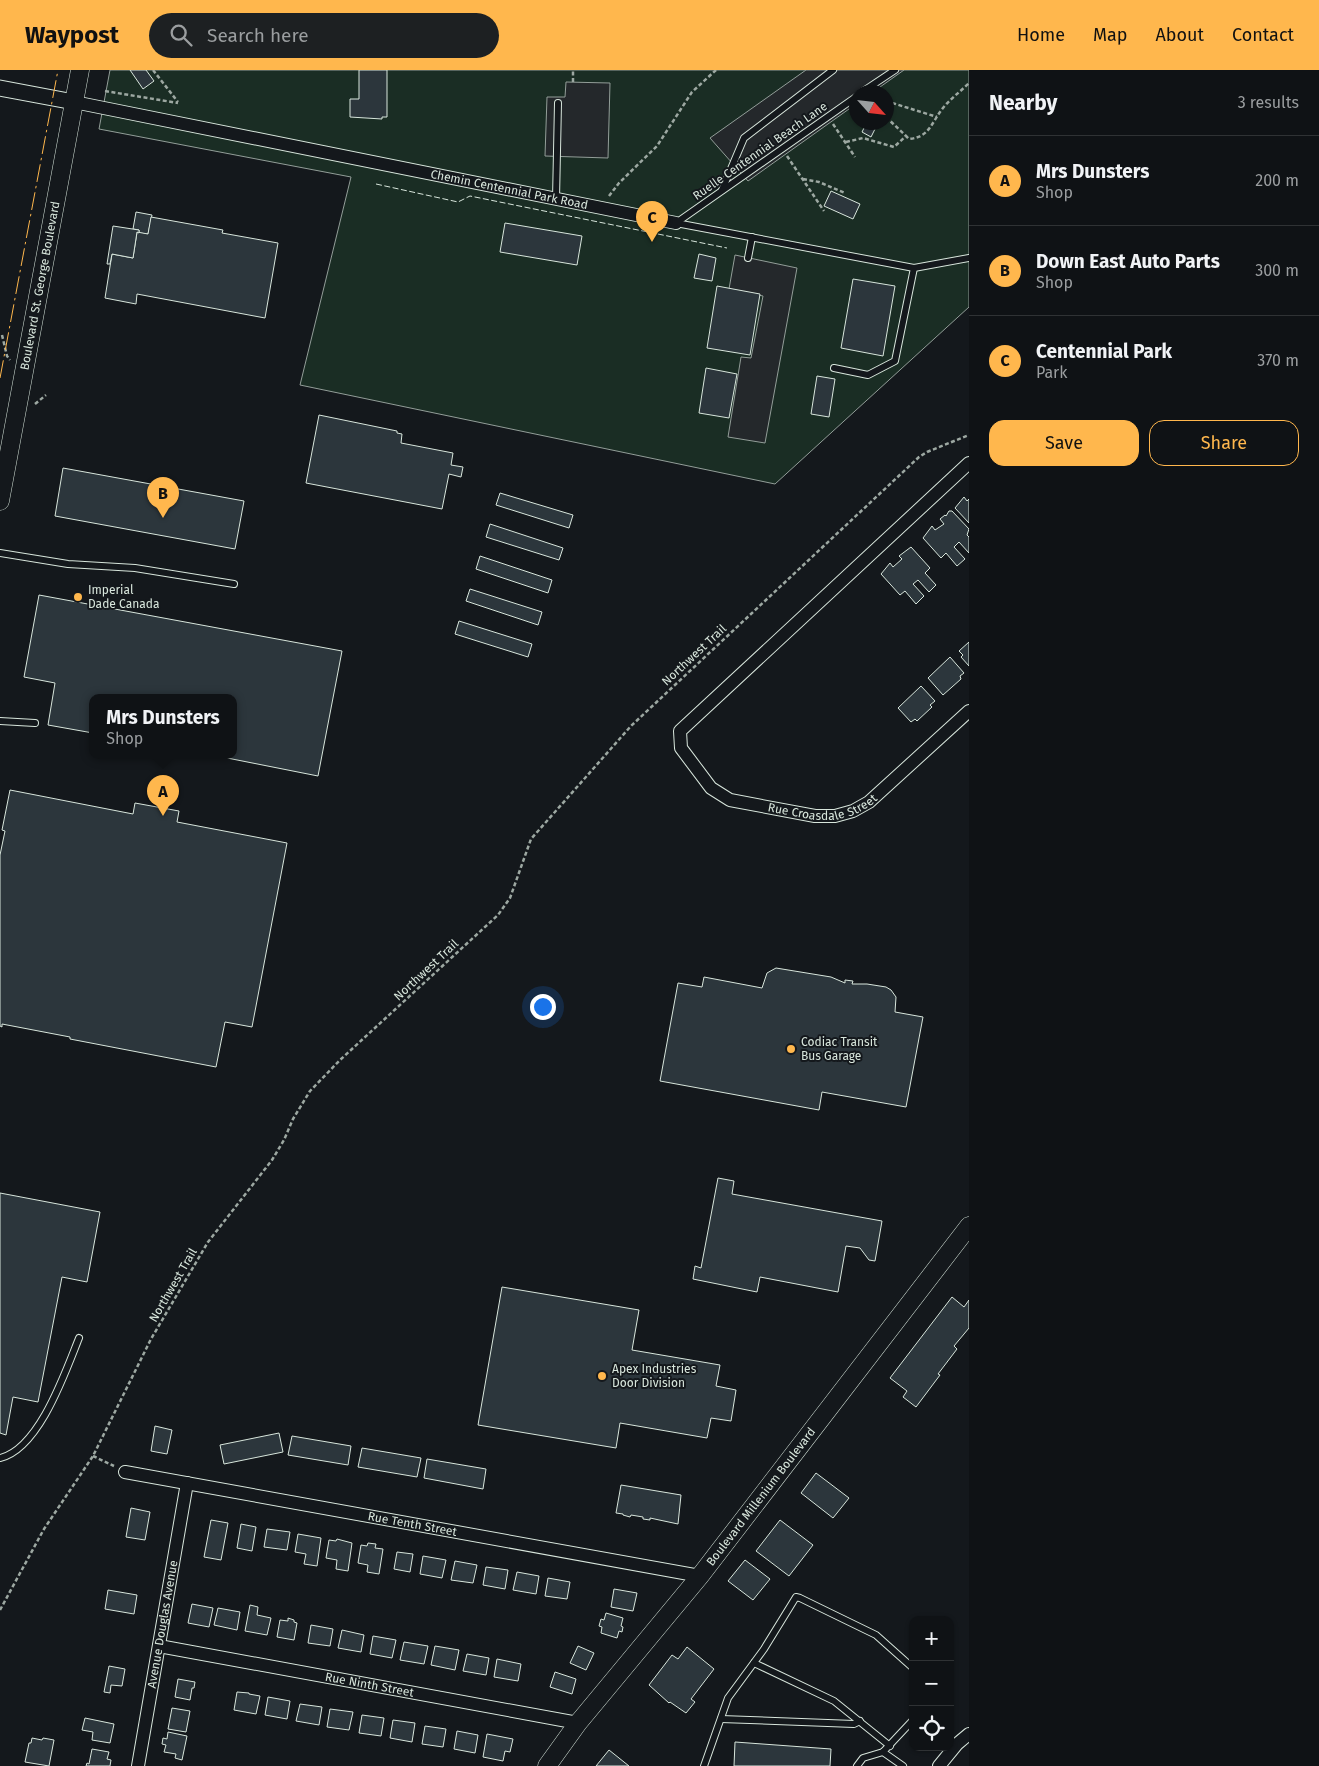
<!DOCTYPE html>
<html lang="en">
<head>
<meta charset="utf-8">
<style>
  body { margin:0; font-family:"Fira Sans",sans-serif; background:#1d2022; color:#f1f3f6 }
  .controls { position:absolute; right:15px; bottom:15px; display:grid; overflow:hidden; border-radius:10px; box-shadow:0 1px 4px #0004 }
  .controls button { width:45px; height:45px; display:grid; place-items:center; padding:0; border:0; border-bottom:1px solid #2f3234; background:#0f1215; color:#f1f3f6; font:25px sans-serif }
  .compass { position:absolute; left:849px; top:15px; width:45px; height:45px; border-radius:50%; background:#0f1215; box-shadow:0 1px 4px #0004; rotate:117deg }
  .you { position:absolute; left:542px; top:936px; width:18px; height:18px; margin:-12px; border:4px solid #fff; border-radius:50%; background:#1a73e8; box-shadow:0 0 0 8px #1a73e833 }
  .badge { display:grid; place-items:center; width:32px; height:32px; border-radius:50%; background:#ffb74d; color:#111; font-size:16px; font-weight:700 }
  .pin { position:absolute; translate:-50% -41px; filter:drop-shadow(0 1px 2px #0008) }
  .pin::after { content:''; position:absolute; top:26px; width:18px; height:15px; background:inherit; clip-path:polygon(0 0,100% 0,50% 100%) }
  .popup { position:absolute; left:89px; top:624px; width:148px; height:65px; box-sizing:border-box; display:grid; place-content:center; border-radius:10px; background:#0f1215; filter:drop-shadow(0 1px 4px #0005); font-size:16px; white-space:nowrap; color:#9b9ea0 }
  .popup b { font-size:19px; color:#f1f3f6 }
  .popup::after { content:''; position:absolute; left:50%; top:100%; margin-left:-10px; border:10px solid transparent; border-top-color:#0f1215 }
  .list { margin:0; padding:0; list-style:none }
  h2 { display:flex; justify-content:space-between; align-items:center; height:65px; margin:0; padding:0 20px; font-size:21px }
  h2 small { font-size:16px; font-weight:400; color:#9b9ea0 }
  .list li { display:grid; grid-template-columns:32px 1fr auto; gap:15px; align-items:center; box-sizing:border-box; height:90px; padding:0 20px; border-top:1px solid #2f3234 }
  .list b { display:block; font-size:19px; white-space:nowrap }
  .list p { margin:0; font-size:16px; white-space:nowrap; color:#9b9ea0 }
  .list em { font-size:16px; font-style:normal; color:#9b9ea0 }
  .actions { display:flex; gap:10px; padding:15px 20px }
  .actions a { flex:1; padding:11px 0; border:1px solid #ffb74d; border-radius:15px; text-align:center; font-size:18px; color:#ffb74d }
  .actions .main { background:#ffb74d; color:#111 }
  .icon { flex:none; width:28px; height:28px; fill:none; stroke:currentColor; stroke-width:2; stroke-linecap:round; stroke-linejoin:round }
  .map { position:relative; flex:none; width:969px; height:1696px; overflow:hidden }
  header { display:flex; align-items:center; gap:30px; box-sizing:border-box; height:70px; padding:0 25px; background:#ffb74d; color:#111 }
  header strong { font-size:24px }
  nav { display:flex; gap:28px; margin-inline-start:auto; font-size:18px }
  .search { width:350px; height:45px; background:#1d2022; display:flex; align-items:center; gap:12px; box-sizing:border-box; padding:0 18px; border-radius:28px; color:#9b9ea0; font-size:19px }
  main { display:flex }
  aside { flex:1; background:#0f1215 }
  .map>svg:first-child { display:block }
  .green { fill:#1a2d24; stroke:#939e99; fill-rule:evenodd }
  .parking { fill:#24282b; stroke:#939e99 }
  .building { fill:#2c363c; stroke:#d8e6dc }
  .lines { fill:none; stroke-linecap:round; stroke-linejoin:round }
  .service-casing { stroke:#d8e6dc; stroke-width:8 }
  .minor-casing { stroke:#d8e6dc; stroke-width:14 }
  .tertiary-casing { stroke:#d8e6dc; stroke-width:17 }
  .secondary-casing { stroke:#d8e6dc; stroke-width:19 }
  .path { stroke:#9da8a2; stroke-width:2.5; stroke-dasharray:4 2.5; stroke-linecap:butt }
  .service { stroke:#14181c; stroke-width:6 }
  .minor { stroke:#14181c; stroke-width:12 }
  .tertiary { stroke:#14181c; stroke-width:15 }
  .secondary { stroke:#14181c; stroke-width:18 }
  .fence { stroke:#d8e6dc; stroke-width:1; stroke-dasharray:6 2.5; stroke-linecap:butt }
  .power { stroke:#ffb74d; stroke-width:1; stroke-dasharray:18 4 2.5 4; stroke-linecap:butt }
  .poi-dot { fill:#ffb74d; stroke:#14181c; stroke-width:2 }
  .labels { text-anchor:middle; stroke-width:4; stroke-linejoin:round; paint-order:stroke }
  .street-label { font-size:12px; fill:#d8e6dc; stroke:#14181c }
  .poi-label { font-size:12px; fill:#d8e6dc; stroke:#14181c; text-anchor:start }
</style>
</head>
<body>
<header>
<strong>Waypost</strong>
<div class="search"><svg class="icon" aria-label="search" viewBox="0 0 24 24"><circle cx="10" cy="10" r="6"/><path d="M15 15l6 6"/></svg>Search here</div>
<nav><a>Home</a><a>Map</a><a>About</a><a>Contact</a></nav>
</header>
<main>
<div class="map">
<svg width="969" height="1696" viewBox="0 0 969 1696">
  <rect width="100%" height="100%" fill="#14181c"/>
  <!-- green -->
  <path class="green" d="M110 0H969V237L775 414 300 315 351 107 99 59ZM856 22H886V52H856Z"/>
  <!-- parking -->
  <g class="parking">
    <path d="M806 0H904L873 22H856V34L748 111 710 68Z"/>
    <path d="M566 12 610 13 608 88 545 86 547 27H565Z"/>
    <path d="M735 185 797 198 765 373 728 367 741 287 751 288 763 226 729 219Z"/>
  </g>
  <!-- building -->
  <g class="building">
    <path d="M130 0H146L154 11 143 19Z"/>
    <path d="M359 0H387V47H382V49L350 47V29H359Z"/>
    <path d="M866 54 875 59 871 67 862 62Z"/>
    <path d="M831 121 860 134 853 149 824 136Z"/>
    <path d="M136 142 152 145 148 164 139 163V160L133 159Z"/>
    <path d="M151 147 223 160 222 163 278 173 265 248 137 224 136 234 105 228 112 184 133 188 137 162 148 164Z"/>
    <path d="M505 153 582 166 577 195 500 182Z"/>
    <path d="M113 156 139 160V163L137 162 133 188 112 184 110 194H107Z"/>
    <path d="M699 184 716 188 712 211 694 208Z"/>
    <path d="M853 209 895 216 883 286 841 278Z"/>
    <path d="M717 216 760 224 750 285 707 278Z"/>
    <path d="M706 298 737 304 729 348 699 343Z"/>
    <path d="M817 306 835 309 829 347 811 344Z"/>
    <path d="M319 345 397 361V363L402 364 401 373 453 383 451 395 463 397 461 407 449 404 442 439 306 413Z"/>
    <path d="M63 398 244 431 235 479 55 446Z"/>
    <path d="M500 423 573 445 569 458 496 435Z"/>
    <path d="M964 427 967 431 969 429V453L955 438Z"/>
    <path d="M949 441H952L969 459 967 465 969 467V483L959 472 954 477 965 489 957 496 946 483 941 488 923 468 932 456 935 460 944 454 940 449 945 445 946 446Z"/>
    <path d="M490 454 563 478 559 490 486 467Z"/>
    <path d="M911 477 930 498 925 503 936 515 929 522 918 510 913 514 924 526 916 534 905 521 900 525 881 504 890 493 893 497 902 489 899 486Z"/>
    <path d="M480 486 552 510 548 523 476 499Z"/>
    <path d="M470 519 542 542 538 555 466 531Z"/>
    <path d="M39 525 342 581 318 706 212 685H233V627H93V663L48 655 55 613 24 607Z"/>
    <path d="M459 551 532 574 528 587 455 564Z"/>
    <path d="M969 572V596L961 587 963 585 959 581Z"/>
    <path d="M950 587 964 603 960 606 961 609 943 625 928 608Z"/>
    <path d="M921 616 935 631 930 635 932 637 917 651 915 649 911 652 898 638Z"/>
    <path d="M10 720 133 744 135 733 179 741 177 752 287 773 252 957 225 952 216 997 70 969V967L2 954V957L0 956V785L5 761 2 760Z"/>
    <path d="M776 898 831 907 845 913V910L853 911 852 914H867L886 917 891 920 896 927 895 942 923 947 906 1037 822 1022 819 1040 660 1011 678 913 702 917 704 907 762 918 767 903Z"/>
    <path d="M718 1108 734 1111 732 1124 882 1151 875 1191 869 1190 860 1178 846 1176 838 1222 760 1207 757 1222 693 1209 695 1196 701 1198Z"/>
    <path d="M0 1123 100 1142 87 1212 62 1207 38 1332 13 1327 6 1365 0 1363Z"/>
    <path d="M502 1217 639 1240 632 1280 720 1295 716 1316 736 1320 731 1351 711 1348 707 1368 620 1353 616 1378 478 1355Z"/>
    <path d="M952 1227 964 1237 969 1230V1258L954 1276 957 1279 938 1304 940 1305 916 1337 903 1327 907 1321 890 1308Z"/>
    <path d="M155 1356 172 1360 167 1384 151 1381Z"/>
    <path d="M279 1363 283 1382 224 1394 220 1375Z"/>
    <path d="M292 1366 351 1376 348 1395 288 1385Z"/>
    <path d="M362 1378 421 1388 417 1407 358 1397Z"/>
    <path d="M427 1389 486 1399 483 1419 424 1408Z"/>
    <path d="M816 1403 849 1428 833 1448 801 1423Z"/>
    <path d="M621 1415 681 1425 678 1454 650 1448V1450L643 1449V1447L631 1445 630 1447 623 1445V1444L616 1443Z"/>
    <path d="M131 1438 150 1442 145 1470 126 1467Z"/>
    <path d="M211 1450 228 1453 221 1490 204 1487Z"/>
    <path d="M780 1450 813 1475 789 1506 756 1481Z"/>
    <path d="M241 1454 256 1457 252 1481 237 1478Z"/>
    <path d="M267 1459 290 1462 287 1480 264 1477Z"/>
    <path d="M298 1464 321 1468 317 1496 304 1494 306 1484 295 1482Z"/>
    <path d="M337 1469 352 1473 348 1501 336 1499 337 1490 326 1488 329 1470 336 1471Z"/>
    <path d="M368 1473 376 1474 375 1478 383 1479 379 1504 367 1502 368 1495 358 1493 361 1475 367 1476Z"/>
    <path d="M397 1482 413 1484 410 1502 394 1499Z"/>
    <path d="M423 1486 446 1490 442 1508 420 1504Z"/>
    <path d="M745 1490 770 1509 753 1530 728 1511Z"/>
    <path d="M455 1491 477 1495 473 1513 451 1510Z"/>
    <path d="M486 1497 508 1500 505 1519 483 1515Z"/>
    <path d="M517 1502 539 1506 536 1524 513 1520Z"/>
    <path d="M548 1508 570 1512 567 1529 545 1526Z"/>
    <path d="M614 1519 637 1523 633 1541 611 1537Z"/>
    <path d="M108 1520 137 1525 134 1544 105 1539Z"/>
    <path d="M192 1534 213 1538 209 1557 188 1553Z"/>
    <path d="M250 1535 258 1537 257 1545 271 1548 267 1565 245 1561Z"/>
    <path d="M218 1538 240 1542 237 1560 214 1555Z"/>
    <path d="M606 1543 623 1548 621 1556 623 1557 622 1562 619 1561 617 1568 601 1563 602 1557 599 1556 601 1549 604 1550Z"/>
    <path d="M288 1548 294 1550V1552L297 1553 294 1570 277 1567 280 1550 288 1551Z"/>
    <path d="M311 1555 333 1559 330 1576 308 1573Z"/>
    <path d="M342 1560 364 1565 361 1582 338 1578Z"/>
    <path d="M373 1566 396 1570 392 1588 370 1584Z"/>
    <path d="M404 1572 428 1576 424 1594 400 1590Z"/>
    <path d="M435 1576 459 1580 455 1600 431 1595Z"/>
    <path d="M578 1576 594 1583 586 1600 570 1593Z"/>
    <path d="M687 1577 714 1599 691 1629 695 1632 686 1643 670 1632 669 1633 649 1615 672 1585 678 1589Z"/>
    <path d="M467 1584 489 1588 486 1605 463 1601Z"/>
    <path d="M497 1589 521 1594 518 1611 494 1607Z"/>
    <path d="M109 1596 125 1599 122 1616 111 1615 110 1623 104 1622Z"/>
    <path d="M555 1602 576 1609 572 1624 550 1617Z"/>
    <path d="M178 1609 195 1612 194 1618H192L190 1630 175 1627Z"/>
    <path d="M237 1622 249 1623V1624L260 1626 256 1644 234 1640Z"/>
    <path d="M268 1627 290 1631 287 1649 265 1645Z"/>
    <path d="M300 1634 322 1637 319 1655 296 1651Z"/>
    <path d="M172 1638 190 1641 186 1662 168 1659Z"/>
    <path d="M330 1639 353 1642 349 1660 327 1657Z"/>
    <path d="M362 1645 384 1648 381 1666 359 1663Z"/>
    <path d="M85 1648 114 1654 110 1673 92 1670 93 1662 82 1660Z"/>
    <path d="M393 1650 415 1653 412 1672 390 1668Z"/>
    <path d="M425 1656 446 1659 443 1677 422 1674Z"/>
    <path d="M457 1661 478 1665 475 1683 454 1679Z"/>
    <path d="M168 1662 187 1666 182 1690 175 1688 176 1684 164 1682 166 1675 162 1674 163 1668 167 1669Z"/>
    <path d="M487 1664 513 1669 510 1682 505 1681 503 1691 483 1687Z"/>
    <path d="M32 1668 42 1670 43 1668 54 1670 49 1696 25 1692 29 1673H31Z"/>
    <path d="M735 1672 831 1679 830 1696H734Z"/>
    <path d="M92 1679 109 1682 107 1689 111 1690 110 1696H86L87 1693 89 1694Z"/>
    <path d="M609 1680 629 1696H596Z"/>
  </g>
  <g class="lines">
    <!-- service casing -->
    <g class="service-casing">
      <g id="service">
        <path d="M862 22 895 0"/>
        <path d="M722 120 744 68 833 0"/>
        <path d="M556 129 558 33"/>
        <path d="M676 153 914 198 969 188"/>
        <path d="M676 153 856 27"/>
        <path d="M748 188 752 167"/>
        <path d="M834 298 868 305 895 291 914 198"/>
        <path d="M0 483 68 494 135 498 234 514"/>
        <path d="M0 651 35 653"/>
        <path d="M0 1388C39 1379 65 1303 79 1268"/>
        <path d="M754 1593 834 1631 890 1676"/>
        <path d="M721 1649 854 1654 860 1651"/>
        <path d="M883 1682 903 1696"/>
        <path d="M704 1696 728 1628 764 1579 796 1527 800 1528 876 1565 913 1598"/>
        <path d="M857 1696 863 1688 883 1682 913 1650"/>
      </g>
    </g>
    <!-- minor casing -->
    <g class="minor-casing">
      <g id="minor">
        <path id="s1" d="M74 32 676 153"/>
        <path id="s2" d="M969 393 680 661 681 678 711 718 730 730 815 746H835L853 741 869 732 969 641"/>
        <path id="s3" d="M125 1402 700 1506"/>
        <path id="s4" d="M159 1576 578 1653"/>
        <path id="s5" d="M138 1696 187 1413"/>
        <path d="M939 1696 957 1674 969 1664"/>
      </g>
    </g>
    <!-- tertiary casing -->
    <g class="tertiary-casing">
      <path id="tertiary" d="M0 18 74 32"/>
    </g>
    <!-- secondary casing -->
    <g class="secondary-casing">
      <g id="secondary">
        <path id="s6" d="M0 431 80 0"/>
        <path id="s7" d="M547 1696 578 1653 700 1506 969 1156"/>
      </g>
    </g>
    <!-- path -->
    <g class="path">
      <path d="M153 0 178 32"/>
      <path d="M573 12V0"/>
      <path d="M105 21 178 33"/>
      <path d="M886 31 937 47"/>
      <path d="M886 47 906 66"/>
      <path d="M833 54 855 87"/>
      <path d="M846 72 863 68 894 77 906 66 909 69C930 67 931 53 943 38 950 29 960 22 969 13"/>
      <path d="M787 86 824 141"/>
      <path d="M803 109 819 112 845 123"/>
      <path d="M609 126 619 113 657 76 692 22 716 0"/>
      <path d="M2 265 7 286 10 290"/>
      <path d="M35 334 46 325"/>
      <path d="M93 1386 114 1396"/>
      <path d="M0 1540 44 1459 93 1386 151 1269 208 1172 272 1090 284 1070 293 1049 310 1021 340 990 498 845 510 828 531 769 631 656 919 387 927 382 969 365"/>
    </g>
    <!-- service -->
    <use href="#service" class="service"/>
    <!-- minor -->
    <use href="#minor" class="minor"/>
    <!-- tertiary -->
    <use href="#tertiary" class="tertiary"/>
    <!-- secondary -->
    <use href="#secondary" class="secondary"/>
    <!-- fence -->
    <path class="fence" d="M376 114 458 132 470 126 727 178"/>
    <!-- power -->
    <path class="power" d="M0 308 58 0"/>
  </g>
  <!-- markers -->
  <g class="poi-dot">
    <circle cx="78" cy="527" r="5"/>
    <circle cx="791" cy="979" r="5"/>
    <circle cx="602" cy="1306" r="5"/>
  </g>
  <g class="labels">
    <!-- street labels -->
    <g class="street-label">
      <text transform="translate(760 81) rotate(-35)" y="4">Ruelle Centennial Beach Lane</text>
      <text dy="4" stroke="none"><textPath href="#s1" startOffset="444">Chemin Centennial Park Road</textPath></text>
      <text dy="4" stroke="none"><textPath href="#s6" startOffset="219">Boulevard St. George Boulevard</textPath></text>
      <text transform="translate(694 585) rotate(-43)" y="4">Northwest Trail</text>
      <text dy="4" stroke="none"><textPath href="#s2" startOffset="579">Rue Croasdale Street</textPath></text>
      <text transform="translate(426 900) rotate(-43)" y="4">Northwest Trail</text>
      <text transform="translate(173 1215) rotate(-60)" y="4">Northwest Trail</text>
      <text dy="4" stroke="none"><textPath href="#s7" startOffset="344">Boulevard Millenium Boulevard</textPath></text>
      <text dy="4" stroke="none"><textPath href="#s3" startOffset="292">Rue Tenth Street</textPath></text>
      <text dy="4" stroke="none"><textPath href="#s5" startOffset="144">Avenue Douglas Avenue</textPath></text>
      <text dy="4" stroke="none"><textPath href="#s4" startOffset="214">Rue Ninth Street</textPath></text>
    </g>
    <!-- poi labels -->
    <g class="poi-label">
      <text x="88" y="524">Imperial<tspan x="88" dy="14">Dade Canada</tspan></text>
      <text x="801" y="976">Codiac Transit<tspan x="801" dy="14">Bus Garage</tspan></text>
      <text x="612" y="1303">Apex Industries<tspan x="612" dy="14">Door Division</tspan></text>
    </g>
  </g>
</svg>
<div class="controls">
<button>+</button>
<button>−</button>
<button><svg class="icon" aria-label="locate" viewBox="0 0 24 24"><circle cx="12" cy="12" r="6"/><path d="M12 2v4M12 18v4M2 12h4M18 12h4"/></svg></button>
</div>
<svg class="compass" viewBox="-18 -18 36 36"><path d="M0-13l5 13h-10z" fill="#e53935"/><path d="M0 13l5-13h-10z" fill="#9b9ea0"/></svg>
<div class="you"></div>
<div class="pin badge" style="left:163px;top:746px">A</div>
<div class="popup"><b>Mrs Dunsters</b>Shop</div>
<div class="pin badge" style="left:163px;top:448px">B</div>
<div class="pin badge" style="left:652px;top:172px">C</div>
</div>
<aside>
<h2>Nearby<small>3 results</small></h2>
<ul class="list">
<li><span class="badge">A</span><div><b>Mrs Dunsters</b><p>Shop</p></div><em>200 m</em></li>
<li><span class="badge">B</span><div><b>Down East Auto Parts</b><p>Shop</p></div><em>300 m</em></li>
<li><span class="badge">C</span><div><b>Centennial Park</b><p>Park</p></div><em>370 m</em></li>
</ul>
<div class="actions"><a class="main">Save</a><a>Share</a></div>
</aside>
</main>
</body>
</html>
